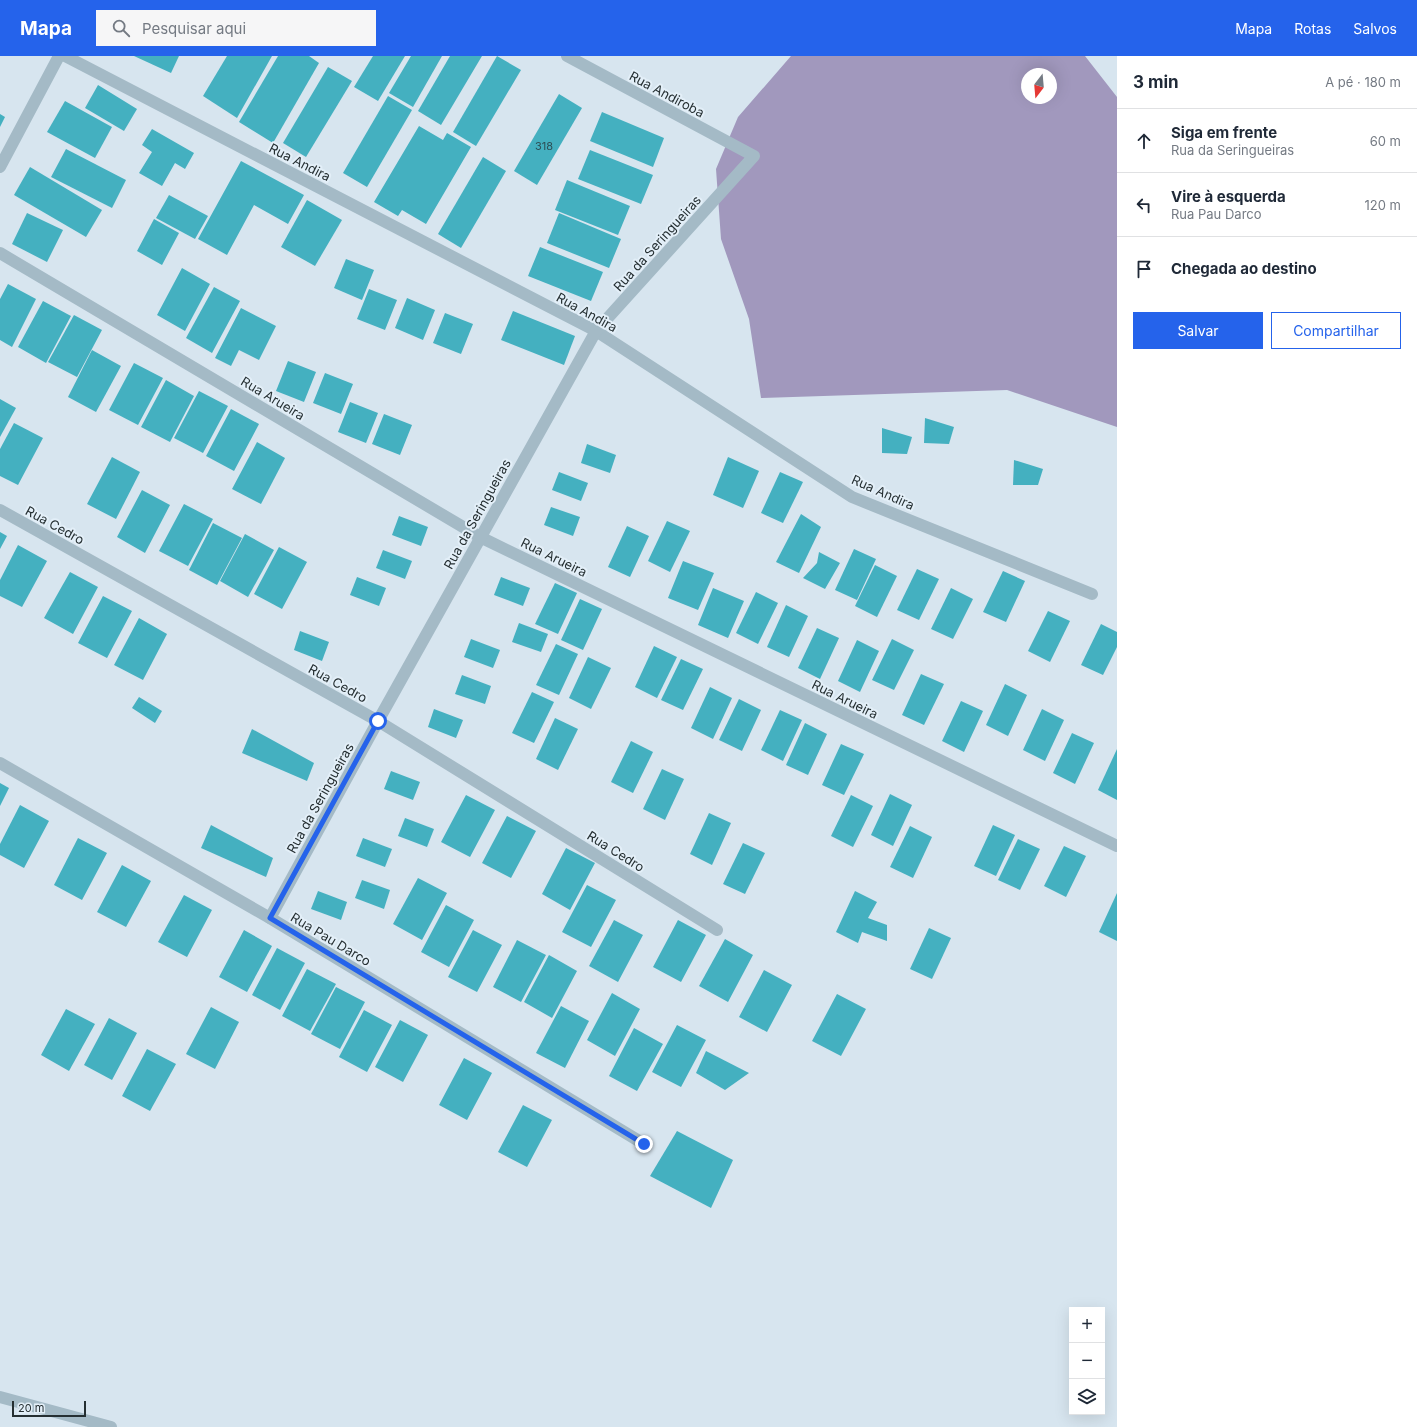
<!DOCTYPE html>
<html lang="pt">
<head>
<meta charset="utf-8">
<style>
  body { margin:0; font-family:Inter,sans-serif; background:#f6f6f7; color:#1f2937 }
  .controls { position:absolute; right:12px; bottom:12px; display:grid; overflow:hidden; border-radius:0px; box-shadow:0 4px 16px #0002 }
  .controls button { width:36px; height:36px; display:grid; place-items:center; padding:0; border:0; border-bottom:1px solid #e0e1e3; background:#fff; color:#1f2937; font:20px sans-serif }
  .compass { position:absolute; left:1021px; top:12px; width:36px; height:36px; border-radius:50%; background:#fff; box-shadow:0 4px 16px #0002; rotate:196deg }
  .scale { position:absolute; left:12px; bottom:10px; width:74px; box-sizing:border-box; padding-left:4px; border:2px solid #252f32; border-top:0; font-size:11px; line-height:14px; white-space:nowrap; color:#252f32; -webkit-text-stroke:3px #e3eff8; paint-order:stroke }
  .stop { position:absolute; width:12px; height:12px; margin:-9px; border:3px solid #2563eb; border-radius:50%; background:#fff }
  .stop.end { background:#2563eb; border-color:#fff; box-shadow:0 1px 4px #0008 }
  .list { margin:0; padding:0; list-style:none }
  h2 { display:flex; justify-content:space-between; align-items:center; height:52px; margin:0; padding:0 16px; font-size:17px }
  h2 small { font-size:13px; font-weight:400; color:#747a83 }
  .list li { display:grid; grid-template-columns:26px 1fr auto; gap:12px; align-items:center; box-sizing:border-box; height:64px; padding:0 16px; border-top:1px solid #e0e1e3 }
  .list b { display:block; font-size:15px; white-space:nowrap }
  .list p { margin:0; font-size:13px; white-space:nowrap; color:#747a83 }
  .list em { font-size:13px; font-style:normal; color:#747a83 }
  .actions { display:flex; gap:8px; padding:12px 16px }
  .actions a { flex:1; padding:9px 0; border:1px solid #2563eb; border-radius:0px; text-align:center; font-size:14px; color:#2563eb }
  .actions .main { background:#2563eb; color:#fff }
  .icon { flex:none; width:22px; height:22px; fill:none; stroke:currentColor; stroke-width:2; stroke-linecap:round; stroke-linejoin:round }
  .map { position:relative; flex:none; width:1117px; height:1371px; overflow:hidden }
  header { display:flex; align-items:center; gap:24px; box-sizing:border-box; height:56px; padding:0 20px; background:#2563eb; color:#fff }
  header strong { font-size:19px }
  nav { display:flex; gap:22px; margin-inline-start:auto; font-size:14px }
  .search { width:280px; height:36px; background:#f6f6f7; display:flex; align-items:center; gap:10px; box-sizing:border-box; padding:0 14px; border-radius:0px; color:#747a83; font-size:15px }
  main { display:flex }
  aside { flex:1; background:#fff }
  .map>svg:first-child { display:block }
  .green { fill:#a198bd; fill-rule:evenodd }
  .building { fill:#44b0c0 }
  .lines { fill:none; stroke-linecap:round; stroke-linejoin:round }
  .street { stroke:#a4bac6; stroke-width:12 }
  .route { stroke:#2563eb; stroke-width:5 }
  .labels { text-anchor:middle; stroke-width:4; stroke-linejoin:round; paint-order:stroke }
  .number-label { font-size:11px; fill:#2d4f56 }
  .street-label { font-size:13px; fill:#252f32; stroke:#e3eff8 }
</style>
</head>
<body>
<header>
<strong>Mapa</strong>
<div class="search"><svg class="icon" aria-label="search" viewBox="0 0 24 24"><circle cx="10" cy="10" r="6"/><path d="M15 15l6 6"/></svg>Pesquisar aqui</div>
<nav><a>Mapa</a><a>Rotas</a><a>Salvos</a></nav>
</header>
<main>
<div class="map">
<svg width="1117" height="1371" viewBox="0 0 1117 1371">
  <rect width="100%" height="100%" fill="#d7e5ef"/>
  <!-- green -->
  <path class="green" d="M791 0H1085L1117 41V371L1007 334 761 342 749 263 721 183 716 113 738 61ZM1027 18H1051V42H1027Z"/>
  <!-- building -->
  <g class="building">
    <path d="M134 0H179L171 17Z"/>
    <path d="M227 0H272L237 62 203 40Z"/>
    <path d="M278 0H309L319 7 273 87 239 66Z"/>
    <path d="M373 0H405L378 45 354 31Z"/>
    <path d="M411 0H442L413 51 389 37Z"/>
    <path d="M450 0H482L441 69 418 55Z"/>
    <path d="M497 0 521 14 476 90 453 76Z"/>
    <path d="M328 11 352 25 306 101 283 87Z"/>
    <path d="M98 29 137 53 124 75 85 52Z"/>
    <path d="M559 38 582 52 537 129 514 115Z"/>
    <path d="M388 40 412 54 367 131 343 117Z"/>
    <path d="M65 45 112 71 95 102 47 76Z"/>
    <path d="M602 56 664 82 653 111 590 85Z"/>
    <path d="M0 58 5 61 0 71Z"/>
    <path d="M419 70 443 84 447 77 471 91 426 168 402 154 398 160 374 146Z"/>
    <path d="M152 73 194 97 185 113 175 107 162 130 139 117 152 96 142 89Z"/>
    <path d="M66 93 126 124 112 152 51 121Z"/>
    <path d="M590 94 653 119 641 148 578 123Z"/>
    <path d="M483 101 506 115 461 192 438 178Z"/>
    <path d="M241 105 304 139 288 168 254 149 227 199 198 183Z"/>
    <path d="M30 111 102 154 86 181 14 139Z"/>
    <path d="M567 124 630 150 618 179 555 154Z"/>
    <path d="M169 139 208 160 195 183 156 162Z"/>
    <path d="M307 144 342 164 315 210 281 191Z"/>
    <path d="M27 157 63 174 47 206 12 188Z"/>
    <path d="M559 157 621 183 609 212 547 187Z"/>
    <path d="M154 163 179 177 162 209 137 195Z"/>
    <path d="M540 191 603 216 591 245 528 220Z"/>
    <path d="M346 203 374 214 362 244 334 232Z"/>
    <path d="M182 212 210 228 185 275 157 259Z"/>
    <path d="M8 228 36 243 12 291 0 284V243Z"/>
    <path d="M214 231 240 245 212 297 186 282Z"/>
    <path d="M369 233 397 244 385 274 357 263Z"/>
    <path d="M407 242 435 254 423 284 395 272Z"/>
    <path d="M43 245 71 260 46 307 18 291Z"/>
    <path d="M241 252 276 270 259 304 239 294 231 310 215 302Z"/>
    <path d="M513 255 575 280 564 309 501 284Z"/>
    <path d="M445 257 473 268 461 298 433 287Z"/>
    <path d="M74 259 102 274 77 321 48 306Z"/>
    <path d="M92 294 121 310 96 356 68 341Z"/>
    <path d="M288 305 316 316 304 346 276 335Z"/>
    <path d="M134 307 163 322 138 369 109 354Z"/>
    <path d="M325 317 353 328 341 358 313 347Z"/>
    <path d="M166 324 194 340 170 386 141 371Z"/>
    <path d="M199 335 228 350 203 397 174 382Z"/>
    <path d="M0 343 16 352 0 381Z"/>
    <path d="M350 346 378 357 366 387 338 376Z"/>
    <path d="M231 353 259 368 234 415 206 400Z"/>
    <path d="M384 358 412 369 400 399 372 388Z"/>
    <path d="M925 362 954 371 949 388 924 387Z"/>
    <path d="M14 367 43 382 18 429 0 420V393Z"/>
    <path d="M882 372 912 381 907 398 882 397Z"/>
    <path d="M257 386 285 402 261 448 232 433Z"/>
    <path d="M587 388 616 399 610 417 581 407Z"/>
    <path d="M112 401 140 416 116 463 87 448Z"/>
    <path d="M728 401 759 415 743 452 713 439Z"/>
    <path d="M1014 404 1043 413 1038 429H1013Z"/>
    <path d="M559 416 588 427 581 445 552 434Z"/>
    <path d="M780 416 803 426 783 467 761 457Z"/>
    <path d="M142 434 170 449 145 497 117 481Z"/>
    <path d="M184 448 213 463 188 510 159 495Z"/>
    <path d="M551 451 580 461 573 480 544 469Z"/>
    <path d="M801 458 821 471 799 517 776 506Z"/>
    <path d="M399 460 428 471 421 490 392 479Z"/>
    <path d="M667 465 690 475 670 516 648 505Z"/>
    <path d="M213 467 242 482 217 529 189 514Z"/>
    <path d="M627 470 649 480 630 521 608 511Z"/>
    <path d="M0 476 7 480 0 493Z"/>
    <path d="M245 478 274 494 248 541 220 525Z"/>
    <path d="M18 489 47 505 22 551 0 540V524Z"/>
    <path d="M279 491 307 506 282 553 254 538Z"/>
    <path d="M854 493 876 503 857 544 835 534Z"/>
    <path d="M383 494 412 505 405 523 376 512Z"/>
    <path d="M819 496 840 507 825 533 803 522 817 507Z"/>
    <path d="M683 505 714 517 698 554 668 542Z"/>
    <path d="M875 509 897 520 877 561 855 550Z"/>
    <path d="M917 513 939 523 919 564 897 554Z"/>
    <path d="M1003 515 1025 525 1006 566 983 556Z"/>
    <path d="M70 516 98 531 73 578 44 562Z"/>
    <path d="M357 521 386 532 379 550 350 539Z"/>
    <path d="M501 521 530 532 523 550 494 539Z"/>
    <path d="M555 527 577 537 558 578 535 568Z"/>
    <path d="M713 532 744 545 728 582 698 569Z"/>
    <path d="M951 532 973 543 953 583 931 573Z"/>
    <path d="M756 536 778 547 758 588 736 577Z"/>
    <path d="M103 540 132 555 107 602 78 587Z"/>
    <path d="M580 543 602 553 583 594 561 584Z"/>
    <path d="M786 549 808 560 789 601 767 591Z"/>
    <path d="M1048 555 1070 565 1050 606 1028 595Z"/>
    <path d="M139 562 167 578 143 624 114 609Z"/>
    <path d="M519 567 548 578 541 596 512 586Z"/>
    <path d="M1101 568 1117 576V591L1103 619 1081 609Z"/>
    <path d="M817 572 839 582 820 623 798 612Z"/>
    <path d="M300 575 329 586 322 605 294 594Z"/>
    <path d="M471 583 500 594 493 612 464 601Z"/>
    <path d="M892 583 914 594 894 634 872 624Z"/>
    <path d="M857 584 879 595 860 636 838 625Z"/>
    <path d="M556 588 578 598 559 639 536 629Z"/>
    <path d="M654 590 677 601 657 642 635 631Z"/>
    <path d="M588 601 611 612 591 653 569 642Z"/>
    <path d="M681 603 703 613 683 654 661 644Z"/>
    <path d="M921 618 944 628 924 669 902 659Z"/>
    <path d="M462 619 491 630 485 648 455 638Z"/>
    <path d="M1005 628 1027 639 1008 680 986 669Z"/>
    <path d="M710 631 732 642 713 683 691 672Z"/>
    <path d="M532 636 554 646 534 687 512 677Z"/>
    <path d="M139 641 162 655 155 667 132 652Z"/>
    <path d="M739 643 761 654 742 695 719 684Z"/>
    <path d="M961 645 983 655 964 696 942 685Z"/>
    <path d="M434 653 463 664 456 682 428 671Z"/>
    <path d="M1042 653 1064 664 1045 705 1023 694Z"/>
    <path d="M780 654 802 664 783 705 761 694Z"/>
    <path d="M555 662 578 673 558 714 536 703Z"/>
    <path d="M805 667 827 678 808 719 786 709Z"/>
    <path d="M252 673 314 707 307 725 242 697Z"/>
    <path d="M1072 677 1094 687 1075 728 1053 717Z"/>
    <path d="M631 685 653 696 633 737 611 726Z"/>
    <path d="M841 688 864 698 844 739 822 729Z"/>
    <path d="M1117 693V744L1098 734Z"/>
    <path d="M662 713 684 723 665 764 643 753Z"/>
    <path d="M391 715 420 726 413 744 384 733Z"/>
    <path d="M0 727 9 732 0 750Z"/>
    <path d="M890 738 912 749 893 790 871 779Z"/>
    <path d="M466 739 495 754 470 801 441 786Z"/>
    <path d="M851 739 873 750 853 791 831 780Z"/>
    <path d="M20 749 49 765 24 812 0 799V788Z"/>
    <path d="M709 757 731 767 712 809 690 798Z"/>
    <path d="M507 760 536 775 511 822 482 807Z"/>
    <path d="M405 762 434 773 427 791 398 780Z"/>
    <path d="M211 769 273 802 266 821 201 792Z"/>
    <path d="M993 769 1015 779 996 820 974 810Z"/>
    <path d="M910 770 932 781 913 822 890 811Z"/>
    <path d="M78 782 107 797 82 844 54 829Z"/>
    <path d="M363 782 392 793 385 811 356 800Z"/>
    <path d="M1018 783 1040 793 1020 834 998 824Z"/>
    <path d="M743 787 765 797 745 838 723 828Z"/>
    <path d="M1064 790 1086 800 1066 841 1044 830Z"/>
    <path d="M566 792 595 807 570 854 542 838Z"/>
    <path d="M122 809 151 825 126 871 97 856Z"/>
    <path d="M418 822 447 837 422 884 393 868Z"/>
    <path d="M362 824 390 834 384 853 355 842Z"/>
    <path d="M587 829 616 844 591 891 562 876Z"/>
    <path d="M318 835 347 846 341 864 311 853Z"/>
    <path d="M855 835 877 846 868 862 887 869V885L862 876 858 887 836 876Z"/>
    <path d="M1117 837V885L1099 876Z"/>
    <path d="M184 839 212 854 187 901 158 886Z"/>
    <path d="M446 849 474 864 449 911 421 896Z"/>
    <path d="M614 864 643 879 618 926 589 910Z"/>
    <path d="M678 864 706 879 681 926 653 911Z"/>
    <path d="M929 872 951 882 932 923 910 913Z"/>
    <path d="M244 874 272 890 247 936 219 921Z"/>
    <path d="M473 874 502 889 477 936 448 921Z"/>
    <path d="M725 883 753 899 728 946 699 930Z"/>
    <path d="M517 884 546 899 521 946 493 931Z"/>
    <path d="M277 892 305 907 280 954 252 939Z"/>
    <path d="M549 899 577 915 552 962 524 946Z"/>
    <path d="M307 913 336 928 310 975 282 960Z"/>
    <path d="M764 914 792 929 767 976 739 961Z"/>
    <path d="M336 931 365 946 340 993 311 978Z"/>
    <path d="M612 937 640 953 615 1000 587 984Z"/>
    <path d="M837 938 866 953 841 1000 812 985Z"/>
    <path d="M561 950 589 965 565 1012 536 997Z"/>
    <path d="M211 951 239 966 215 1013 186 998Z"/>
    <path d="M66 953 95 968 69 1015 41 999Z"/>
    <path d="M364 954 392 969 367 1016 339 1001Z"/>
    <path d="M109 962 137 977 112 1024 84 1009Z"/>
    <path d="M400 964 428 979 403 1026 375 1011Z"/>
    <path d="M677 969 706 984 681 1031 652 1016Z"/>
    <path d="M634 972 663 988 637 1035 609 1020Z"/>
    <path d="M147 993 176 1008 150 1055 122 1040Z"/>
    <path d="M706 995 749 1017 725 1034 696 1017Z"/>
    <path d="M464 1002 492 1017 467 1064 439 1049Z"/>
    <path d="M523 1049 552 1064 527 1111 498 1096Z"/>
    <path d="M677 1075 733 1104 711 1152 650 1120Z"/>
  </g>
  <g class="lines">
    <!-- street -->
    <g class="street">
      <path d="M65 0 596 275 852 441 1092 538"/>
      <path d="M0 111 59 0"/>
      <path d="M0 197 480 481 1117 790"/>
      <path d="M0 454 378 665 717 874"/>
      <path d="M0 707 270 862 644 1088"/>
      <path d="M270 862 378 665 596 275 754 100 567 0"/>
      <path d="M0 1341 111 1371"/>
    </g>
  </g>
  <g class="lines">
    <!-- route -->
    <path class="route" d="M378 665 270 862 644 1088"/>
  </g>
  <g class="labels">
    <!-- number labels -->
    <g class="number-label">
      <text x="544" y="94">318</text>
    </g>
    <!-- street labels -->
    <g class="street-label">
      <text transform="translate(667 38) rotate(28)" y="5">Rua Andiroba</text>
      <text transform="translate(300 106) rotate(27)" y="5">Rua Andira</text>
      <text transform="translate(657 187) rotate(-48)" y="5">Rua da Seringueiras</text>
      <text transform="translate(587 256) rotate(29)" y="5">Rua Andira</text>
      <text transform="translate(273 342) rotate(31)" y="5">Rua Arueira</text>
      <text transform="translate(883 436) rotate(24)" y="5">Rua Andira</text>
      <text transform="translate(477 458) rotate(-61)" y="5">Rua da Seringueiras</text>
      <text transform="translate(55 469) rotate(29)" y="5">Rua Cedro</text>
      <text transform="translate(554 501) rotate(26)" y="5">Rua Arueira</text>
      <text transform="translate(338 627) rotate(29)" y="5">Rua Cedro</text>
      <text transform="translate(845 643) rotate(26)" y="5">Rua Arueira</text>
      <text transform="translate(320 742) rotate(-61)" y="5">Rua da Seringueiras</text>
      <text transform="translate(616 795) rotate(32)" y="5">Rua Cedro</text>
      <text transform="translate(331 883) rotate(31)" y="5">Rua Pau Darco</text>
    </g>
  </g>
</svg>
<div class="controls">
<button>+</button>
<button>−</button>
<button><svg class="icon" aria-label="layers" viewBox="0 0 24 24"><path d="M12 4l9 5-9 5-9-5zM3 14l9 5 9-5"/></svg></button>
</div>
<svg class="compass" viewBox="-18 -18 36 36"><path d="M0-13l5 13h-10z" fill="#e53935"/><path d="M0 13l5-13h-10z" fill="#747a83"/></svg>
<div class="scale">20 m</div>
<div class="stop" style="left:378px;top:665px"></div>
<div class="stop end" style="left:644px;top:1088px"></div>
</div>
<aside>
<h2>3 min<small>A pé · 180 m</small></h2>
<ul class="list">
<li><svg class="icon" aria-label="ahead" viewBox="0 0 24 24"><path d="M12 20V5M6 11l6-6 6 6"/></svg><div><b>Siga em frente</b><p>Rua da Seringueiras</p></div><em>60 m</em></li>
<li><svg class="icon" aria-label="left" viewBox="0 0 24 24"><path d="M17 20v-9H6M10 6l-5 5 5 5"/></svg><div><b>Vire à esquerda</b><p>Rua Pau Darco</p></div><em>120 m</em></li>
<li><svg class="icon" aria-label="arrive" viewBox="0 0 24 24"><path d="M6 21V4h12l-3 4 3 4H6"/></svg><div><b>Chegada ao destino</b></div></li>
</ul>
<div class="actions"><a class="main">Salvar</a><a>Compartilhar</a></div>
</aside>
</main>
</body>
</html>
